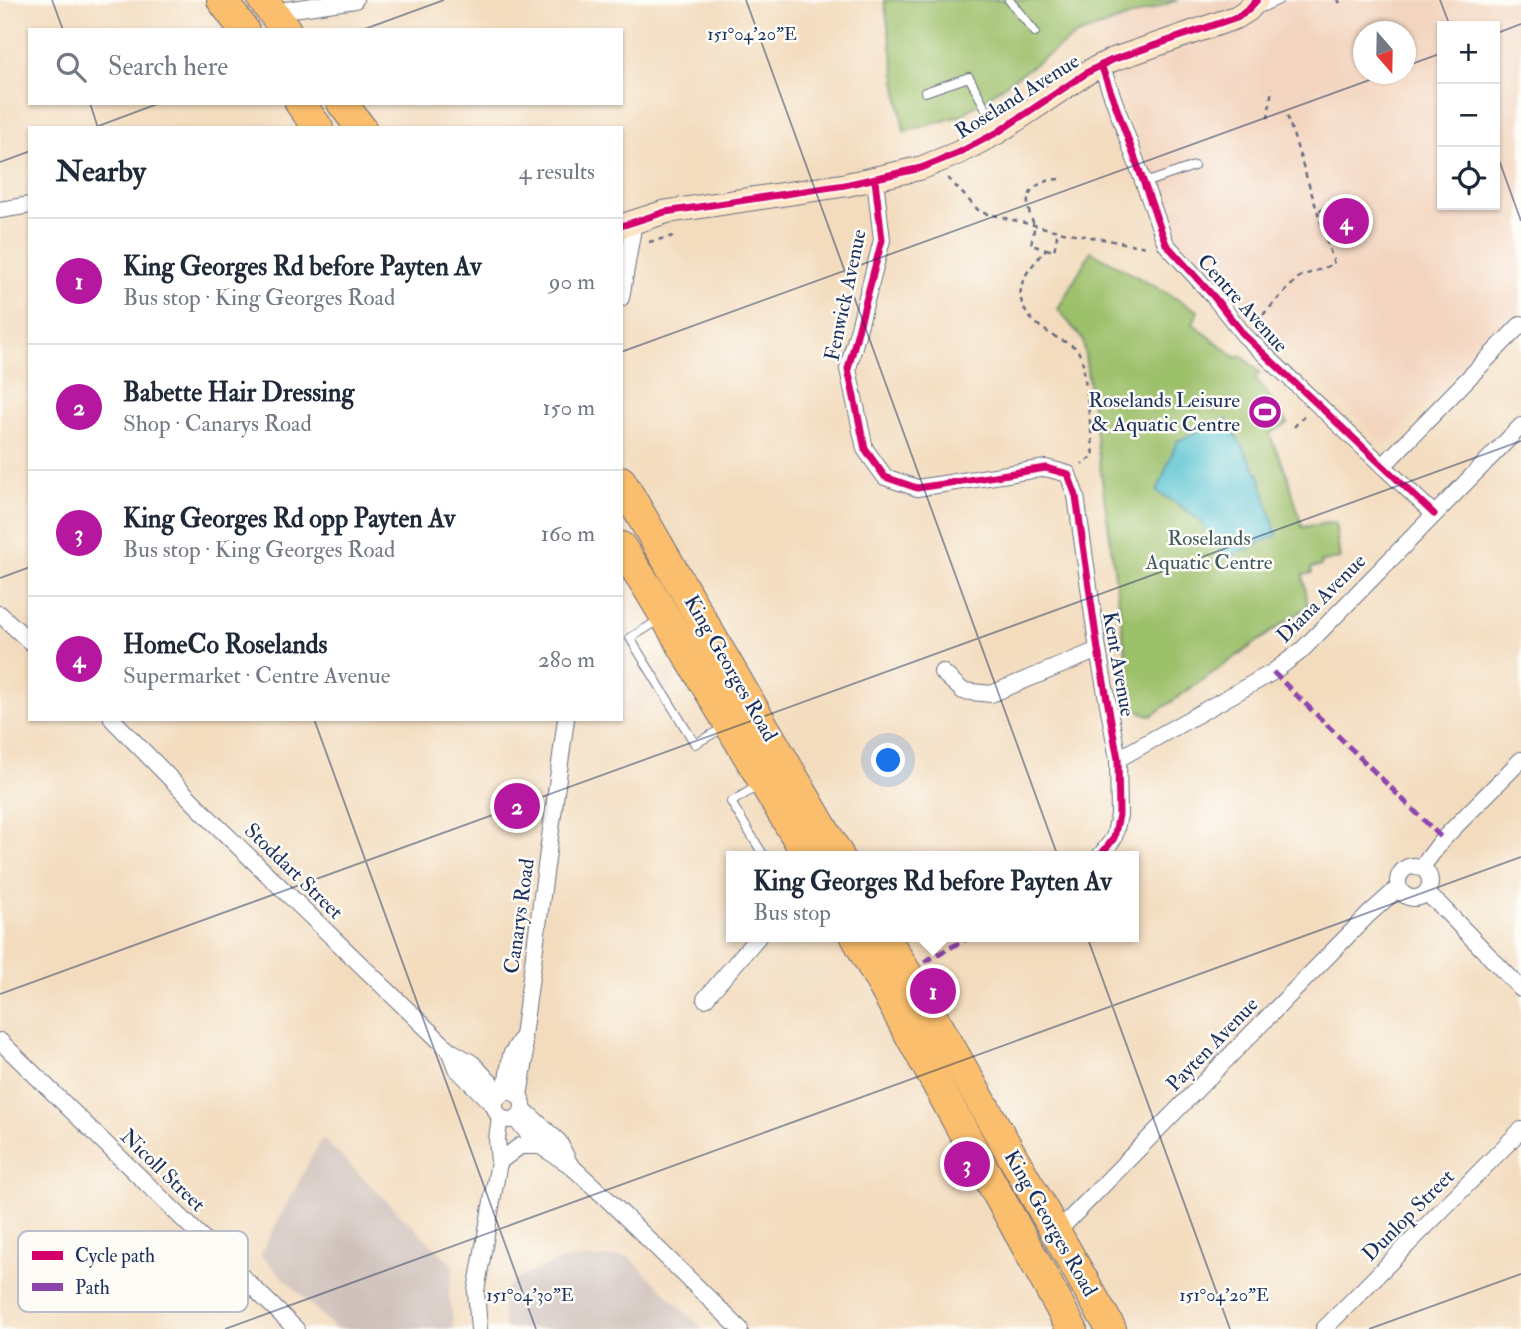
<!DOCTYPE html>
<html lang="en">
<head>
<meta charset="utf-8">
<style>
  body { margin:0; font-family:"IM FELL Double Pica",serif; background:#f6f6f7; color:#1f2937 }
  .controls { position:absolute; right:21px; top:21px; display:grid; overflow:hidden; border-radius:0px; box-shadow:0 2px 5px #0004 }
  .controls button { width:63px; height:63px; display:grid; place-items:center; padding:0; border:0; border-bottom:2px solid #e0e1e3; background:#fff; color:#1f2937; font:35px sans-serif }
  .compass { position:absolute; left:1353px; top:21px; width:63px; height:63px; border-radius:50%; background:#fff; box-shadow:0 2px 5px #0004; rotate:160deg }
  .you { position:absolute; left:889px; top:761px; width:24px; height:24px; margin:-18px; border:5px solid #fff; border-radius:50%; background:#1a73e8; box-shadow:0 0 0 10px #1a73e833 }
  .badge { display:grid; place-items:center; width:46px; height:46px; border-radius:50%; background:#b5179e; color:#fff; font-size:23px; font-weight:700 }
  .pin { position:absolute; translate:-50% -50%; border:4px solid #fff; box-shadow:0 2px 7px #0006 }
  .popup { position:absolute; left:726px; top:851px; width:413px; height:91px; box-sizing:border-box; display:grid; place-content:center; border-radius:0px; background:#fff; filter:drop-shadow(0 2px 5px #0005); font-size:23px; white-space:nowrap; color:#747a83 }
  .popup b { font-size:26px; color:#1f2937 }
  .popup::after { content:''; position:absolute; left:50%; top:100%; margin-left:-14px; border:14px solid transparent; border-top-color:#fff }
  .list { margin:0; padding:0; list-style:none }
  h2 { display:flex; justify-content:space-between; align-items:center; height:91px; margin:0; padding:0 28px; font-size:30px }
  h2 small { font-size:23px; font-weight:400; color:#747a83 }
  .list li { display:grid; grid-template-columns:46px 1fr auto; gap:21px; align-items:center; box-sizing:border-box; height:126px; padding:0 28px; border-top:2px solid #e0e1e3 }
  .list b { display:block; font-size:26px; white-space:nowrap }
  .list p { margin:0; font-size:23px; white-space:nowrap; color:#747a83 }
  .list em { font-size:23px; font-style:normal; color:#747a83 }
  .icon { flex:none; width:38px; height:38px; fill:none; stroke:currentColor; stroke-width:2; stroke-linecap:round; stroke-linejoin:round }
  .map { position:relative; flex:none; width:1521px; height:1329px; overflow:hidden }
  .search { position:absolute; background:#fff; box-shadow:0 2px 5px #0004; left:28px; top:28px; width:595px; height:77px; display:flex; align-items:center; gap:18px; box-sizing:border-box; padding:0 24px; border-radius:0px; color:#747a83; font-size:26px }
  .panel { position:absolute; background:#fff; box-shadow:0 2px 5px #0004; left:28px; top:126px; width:595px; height:595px; border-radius:0px }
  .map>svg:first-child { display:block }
  .built { fill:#f3d4be; fill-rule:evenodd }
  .industrial { fill:#cfc0ba }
  .green { fill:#9dc06a; stroke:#5c7864; stroke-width:2 }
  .water { fill:#57c3d1; stroke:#397998; stroke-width:2 }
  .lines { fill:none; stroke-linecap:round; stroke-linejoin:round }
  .lane-casing { stroke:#676c80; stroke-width:10 }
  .street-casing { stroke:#676c80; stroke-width:18 }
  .secondary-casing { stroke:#676c80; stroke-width:25 }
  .highway-casing { stroke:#676c80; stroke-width:32 }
  .path { stroke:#676c80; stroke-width:2.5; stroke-dasharray:5 5; stroke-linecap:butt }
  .lane { stroke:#fff; stroke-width:8 }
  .street { stroke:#fff; stroke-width:16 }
  .secondary { stroke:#fde5c5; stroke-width:23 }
  .highway { stroke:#fabe6d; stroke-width:30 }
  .quiet { stroke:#8e44ad; stroke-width:5; stroke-dasharray:10 5; stroke-linecap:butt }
  .cycleway-casing { stroke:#fdfcf7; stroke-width:11 }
  .cycleway { stroke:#d6006c; stroke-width:7 }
  .ticks { fill:none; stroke:#1b2f5e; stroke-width:2; stroke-opacity:0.45 }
  .labels { text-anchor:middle; stroke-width:5; stroke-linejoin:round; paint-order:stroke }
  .street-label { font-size:21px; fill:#1b2f5e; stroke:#fdfcf7 }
  .poi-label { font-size:21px; fill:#1b2f5e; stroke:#fdfcf7; text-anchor:end }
  .park-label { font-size:21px; fill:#425a62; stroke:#fdfcf7 }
  .key { fill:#fdfcf7; stroke:#b9bec9; stroke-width:2 }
  .key-label { font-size:19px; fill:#1b2f5e }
  .ticks-label { font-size:18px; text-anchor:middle; fill:#1b2f5e; stroke:#fdfcf7; stroke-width:5; stroke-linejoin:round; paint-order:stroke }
</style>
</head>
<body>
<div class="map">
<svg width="1521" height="1329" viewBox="0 0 1521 1329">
  <rect width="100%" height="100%" fill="#fdfcf7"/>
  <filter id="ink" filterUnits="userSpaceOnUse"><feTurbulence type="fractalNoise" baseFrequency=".0143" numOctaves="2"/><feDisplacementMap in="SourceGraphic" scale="14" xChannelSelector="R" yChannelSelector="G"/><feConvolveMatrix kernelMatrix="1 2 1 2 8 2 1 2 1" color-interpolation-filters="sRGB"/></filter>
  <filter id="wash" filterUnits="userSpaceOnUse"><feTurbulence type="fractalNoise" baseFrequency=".00686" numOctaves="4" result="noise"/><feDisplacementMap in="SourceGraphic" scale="28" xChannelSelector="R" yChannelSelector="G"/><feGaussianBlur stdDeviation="1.57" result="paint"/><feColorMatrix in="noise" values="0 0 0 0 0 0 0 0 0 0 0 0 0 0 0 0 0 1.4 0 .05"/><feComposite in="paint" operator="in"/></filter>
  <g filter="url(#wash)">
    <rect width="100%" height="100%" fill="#f3dcbe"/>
    <!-- built -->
    <g class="built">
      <path d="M1178 0H1521V306L1386 445 1177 237 1097 28ZM1442 26H1495V205H1442ZM1364 32H1406V74H1364Z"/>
      <path d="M657 655 676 685 641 706 644 711 640 714 621 711V677Z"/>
    </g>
    <!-- industrial -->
    <g class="industrial">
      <path d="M322 1138 454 1266 449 1294 454 1329H336L260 1255Z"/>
      <path d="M628 1256 703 1329H505L500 1293 517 1279 561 1260Z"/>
    </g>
    <!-- green -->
    <g class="green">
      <path d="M884 0H1178L1077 35 960 116 904 132Z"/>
      <path d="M1091 251 1198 311 1193 324 1237 358 1241 355 1260 373 1255 377 1288 423 1269 434 1288 476 1302 527 1335 522 1340 559 1321 562V566L1311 568 1312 573 1303 575 1308 606 1151 716 1133 708 1083 340 1058 309Z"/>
    </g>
    <!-- water -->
    <path class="water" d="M1226 419 1259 475 1277 535 1227 558C1205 524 1193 511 1157 492L1177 441Z"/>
  </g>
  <g filter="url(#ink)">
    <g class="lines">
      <!-- lane casing -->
      <g class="lane-casing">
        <g id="lane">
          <path d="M1009 0 1035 32"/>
          <path d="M1259 9 1279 0"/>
          <path d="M925 92 969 77 997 130"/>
          <path d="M1145 183 1194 166"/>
          <path d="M661 619 630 638 695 744 723 728"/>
          <path d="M758 786 731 802 764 856"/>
        </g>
      </g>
      <!-- street casing -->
      <g class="street-casing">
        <g id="street">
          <path d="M272 12 355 0"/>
          <path d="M1101 65 1166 244 1214 297 1244 335 1434 514"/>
          <path d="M875 180 882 240 848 369 865 449 885 477 917 488 1046 468 1068 474 1076 496 1098 650 1118 759 1119 815 1114 838 1100 856"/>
          <path d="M0 210 30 205"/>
          <path d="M621 298 634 222"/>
          <path d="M1384 465 1521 324"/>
          <path d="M0 614 30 642"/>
          <path d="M942 672 963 691 991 694 1098 650"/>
          <path d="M112 719 211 820 449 1050 472 1063 501 1094"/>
          <path d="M1118 759 1273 672 1301 651 1521 426"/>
          <circle cx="1414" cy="882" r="16"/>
          <path d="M1422 867 1443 839 1521 760"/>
          <path d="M1426 893 1441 906 1521 989"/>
          <path d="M705 999 758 937"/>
          <path d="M0 1041 296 1329"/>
          <path d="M449 1050 456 1068 495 1107"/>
          <circle cx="509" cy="1106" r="14"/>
          <path d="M505 1092 511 1055 523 1036"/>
          <path d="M519 1096 525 1060 523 1036 566 719"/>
          <path d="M523 1109 559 1142 570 1165"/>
          <path d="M515 1119 540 1146 570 1165 604 1196 740 1329"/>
          <path d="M499 1162 520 1146H540"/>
          <path d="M1057 1232 1369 914 1398 888"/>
          <path d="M479 1329 476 1291 499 1162 497 1139 500 1117"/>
          <path d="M1324 1329 1521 1130"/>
        </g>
      </g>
      <!-- secondary casing -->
      <g class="secondary-casing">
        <path id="secondary" d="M621 226 665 212 845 185 921 168 958 153 998 132 1088 72 1112 60 1237 17 1248 10 1257 0"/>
      </g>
      <!-- highway casing -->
      <g class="highway-casing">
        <g id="highway">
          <path d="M222 0 244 30"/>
          <path d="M263 0 286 30"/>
          <path d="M300 103 318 128"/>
          <path d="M342 103 361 128"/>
          <path d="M621 481 839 856"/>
          <path d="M621 547 648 588 808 856"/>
          <path d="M856 937 1072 1329"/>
          <path d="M885 937 941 1031 1111 1329"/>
        </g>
      </g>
      <!-- path -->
      <g class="path">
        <path d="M1338 0 1340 3"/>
        <path d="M1268 118 1272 88"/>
        <path d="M948 178 980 212 1058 231 1146 247"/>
        <path d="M1059 179C1041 180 1023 190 1029 211 1030 217 1034 222 1034 227 1034 233 1032 239 1031 245L1046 249C1039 258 1027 270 1023 281 1010 317 1052 335 1077 348L1083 363 1094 456 1082 464"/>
        <path d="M1319 211 1348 202"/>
        <path d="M649 242 674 236"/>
        <path d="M1046 249 1054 251 1058 231"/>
        <path d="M1256 322 1299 277 1334 264 1286 112"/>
        <path d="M1294 427 1306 414"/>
      </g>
      <!-- lane -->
      <use href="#lane" class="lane"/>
      <!-- street -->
      <use href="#street" class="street"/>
      <!-- secondary -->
      <use href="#secondary" class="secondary"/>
      <!-- highway -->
      <use href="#highway" class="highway"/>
      <!-- quiet -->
      <g class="quiet">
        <path d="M1273 672 1443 839"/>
        <path d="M924 962 970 937"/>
      </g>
      <!-- cycleway casing -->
      <g class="cycleway-casing">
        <g id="cycleway">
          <path d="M1101 65 1166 244 1214 297 1244 335 1434 514"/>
          <path d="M875 180 882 240 848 369 865 449 885 477 917 488 1046 468 1068 474 1076 496 1098 650 1118 759 1119 815 1114 838 1100 856"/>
          <path d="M621 226 665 212 845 185 921 168 958 153 998 132 1088 72 1112 60 1237 17 1248 10 1257 0"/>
        </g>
      </g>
      <!-- cycleway -->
      <use href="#cycleway" class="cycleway"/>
    </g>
  </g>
  <!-- ticks -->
  <path class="ticks" d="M52 0 63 30M746 0 1230 1329M1440 0 1450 26M362 30 444 0M1495 34 1521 24M1406 66 1442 53M90 103 98 128M93 128 160 103M1495 149 1521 221M0 162 30 151M621 352 1386 74M0 578 30 567M314 719 536 1329M0 994 1521 441M225 1329 1521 857M1369 1329 1521 1274"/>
  <!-- icons -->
  <defs>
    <g id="stadium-disc" transform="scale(1.75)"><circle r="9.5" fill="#b5179e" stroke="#fdfcf7"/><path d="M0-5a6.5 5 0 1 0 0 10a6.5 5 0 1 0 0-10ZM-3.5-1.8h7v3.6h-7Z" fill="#fff"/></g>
  </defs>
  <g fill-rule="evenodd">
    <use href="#stadium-disc" x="1265" y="412"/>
  </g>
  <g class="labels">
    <!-- street labels -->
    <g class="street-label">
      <text transform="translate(1017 96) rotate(-32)" y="7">Roseland Avenue</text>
      <text transform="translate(845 295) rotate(-78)" y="7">Fenwick Avenue</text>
      <text transform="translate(1243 303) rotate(48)" y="7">Centre Avenue</text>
      <text transform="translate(1321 598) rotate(-45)" y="7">Diana Avenue</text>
      <text transform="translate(1119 664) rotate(80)" y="7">Kent Avenue</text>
      <text transform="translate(731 668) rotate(60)" y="7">King Georges Road</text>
      <text transform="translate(294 871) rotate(44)" y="7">Stoddart Street</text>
      <text transform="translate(519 916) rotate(-82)" y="7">Canarys Road</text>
      <text transform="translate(1212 1044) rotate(-46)" y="7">Payten Avenue</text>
      <text transform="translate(163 1170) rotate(44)" y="7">Nicoll Street</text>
      <text transform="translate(1408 1215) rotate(-45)" y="7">Dunlop Street</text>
      <text transform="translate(1051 1223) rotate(60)" y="7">King Georges Road</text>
    </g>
    <!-- poi labels -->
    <g class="poi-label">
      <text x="1240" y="407">Roselands Leisure<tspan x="1240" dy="24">&amp; Aquatic Centre</tspan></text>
    </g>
    <!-- park labels -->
    <g class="park-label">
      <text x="1209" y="545">Roselands<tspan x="1209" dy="24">Aquatic Centre</tspan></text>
    </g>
  </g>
  <!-- legend -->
  <rect x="18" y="1231" width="230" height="81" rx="10" class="key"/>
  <rect x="32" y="1251" width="31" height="9" fill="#d6006c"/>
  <rect x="32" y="1283" width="31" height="8" fill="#8e44ad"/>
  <g class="key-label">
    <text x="75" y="1262">Cycle path</text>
    <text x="75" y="1294">Path</text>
  </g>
  <g class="ticks-label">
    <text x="752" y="40">151°04'20"E</text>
    <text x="530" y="1301">151°04'30"E</text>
    <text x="1224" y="1301">151°04'20"E</text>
  </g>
</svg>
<div class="controls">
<button>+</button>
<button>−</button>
<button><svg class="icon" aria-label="locate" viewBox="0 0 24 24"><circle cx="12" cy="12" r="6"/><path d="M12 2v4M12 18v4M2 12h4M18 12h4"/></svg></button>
</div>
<svg class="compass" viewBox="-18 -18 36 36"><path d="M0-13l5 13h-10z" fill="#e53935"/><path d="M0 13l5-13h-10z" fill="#747a83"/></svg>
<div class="you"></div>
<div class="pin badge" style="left:933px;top:991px">1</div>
<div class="popup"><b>King Georges Rd before Payten Av</b>Bus stop</div>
<div class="pin badge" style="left:517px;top:806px">2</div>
<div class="pin badge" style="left:967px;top:1164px">3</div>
<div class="pin badge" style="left:1346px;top:221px">4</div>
<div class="search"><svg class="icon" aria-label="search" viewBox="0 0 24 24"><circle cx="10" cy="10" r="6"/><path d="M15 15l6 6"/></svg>Search here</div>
<section class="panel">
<h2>Nearby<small>4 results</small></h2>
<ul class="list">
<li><span class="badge">1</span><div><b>King Georges Rd before Payten Av</b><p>Bus stop · King Georges Road</p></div><em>90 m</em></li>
<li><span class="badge">2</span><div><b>Babette Hair Dressing</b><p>Shop · Canarys Road</p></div><em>150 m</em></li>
<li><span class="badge">3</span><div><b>King Georges Rd opp Payten Av</b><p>Bus stop · King Georges Road</p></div><em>160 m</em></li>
<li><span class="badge">4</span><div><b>HomeCo Roselands</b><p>Supermarket · Centre Avenue</p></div><em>280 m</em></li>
</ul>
</section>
</div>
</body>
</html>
